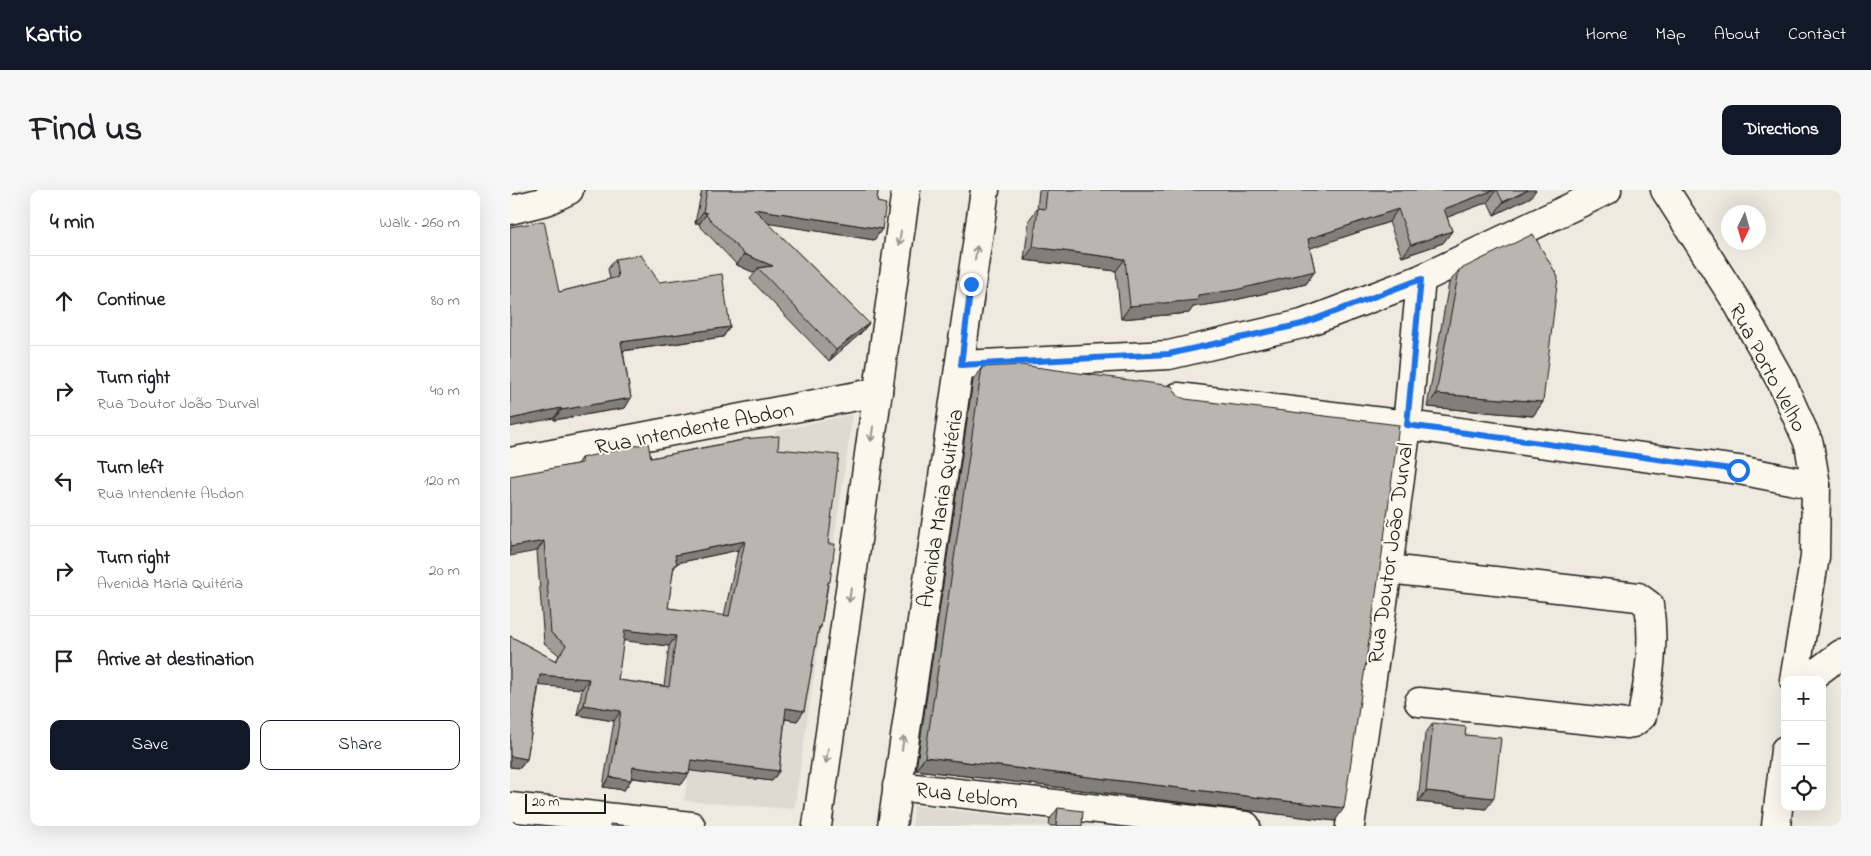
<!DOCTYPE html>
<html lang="en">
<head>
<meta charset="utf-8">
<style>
  body { margin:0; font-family:"Indie Flower",sans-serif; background:#f6f6f6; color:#202124 }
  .controls { position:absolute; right:15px; bottom:15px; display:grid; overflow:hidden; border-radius:10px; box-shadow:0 5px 20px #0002 }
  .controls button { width:45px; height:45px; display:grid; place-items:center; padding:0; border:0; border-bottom:1px solid #e0e0e0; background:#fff; color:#202124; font:25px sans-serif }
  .compass { position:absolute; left:1211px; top:15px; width:45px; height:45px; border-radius:50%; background:#fff; box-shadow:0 5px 20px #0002; rotate:185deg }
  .scale { position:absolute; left:15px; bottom:12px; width:81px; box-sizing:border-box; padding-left:5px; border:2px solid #1c1c1c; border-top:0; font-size:14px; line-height:18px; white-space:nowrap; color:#1c1c1c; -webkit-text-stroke:4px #fbf7ec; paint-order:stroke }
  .stop { position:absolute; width:15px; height:15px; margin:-11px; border:4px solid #1a73e8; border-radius:50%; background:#fff }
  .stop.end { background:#1a73e8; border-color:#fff; box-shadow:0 1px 5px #0008 }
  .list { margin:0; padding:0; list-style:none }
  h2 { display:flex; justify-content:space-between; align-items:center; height:65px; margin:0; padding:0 20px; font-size:21px }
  h2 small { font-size:16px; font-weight:400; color:#757577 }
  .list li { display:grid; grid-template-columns:32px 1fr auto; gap:15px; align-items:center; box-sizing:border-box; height:90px; padding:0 20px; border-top:1px solid #e0e0e0 }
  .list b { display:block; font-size:19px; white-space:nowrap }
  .list p { margin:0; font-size:16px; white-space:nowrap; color:#757577 }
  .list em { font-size:16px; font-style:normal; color:#757577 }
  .actions { display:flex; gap:10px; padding:15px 20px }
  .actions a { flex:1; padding:11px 0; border:1px solid #111827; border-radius:10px; text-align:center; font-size:18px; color:#111827 }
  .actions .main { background:#111827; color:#fff }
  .icon { flex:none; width:28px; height:28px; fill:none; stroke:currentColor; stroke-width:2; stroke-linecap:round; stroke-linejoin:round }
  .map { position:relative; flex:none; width:1331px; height:636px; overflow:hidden; border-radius:10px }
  header { display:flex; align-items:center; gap:30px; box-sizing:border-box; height:70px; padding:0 25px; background:#111827; color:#fff }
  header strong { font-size:24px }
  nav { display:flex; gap:28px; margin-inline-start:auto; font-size:18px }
  .intro { display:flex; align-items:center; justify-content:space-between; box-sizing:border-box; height:120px; padding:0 30px }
  h1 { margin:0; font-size:35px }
  .button { padding:12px 22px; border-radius:10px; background:#111827; color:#fff; font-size:18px; font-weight:700 }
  main { display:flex; gap:30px; padding:0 30px }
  aside { flex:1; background:#fff; border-radius:10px; box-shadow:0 5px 20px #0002 }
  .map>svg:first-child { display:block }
  .built { fill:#dedad1 }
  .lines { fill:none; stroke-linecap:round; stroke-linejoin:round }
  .minor-casing { stroke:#1c1c1c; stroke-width:31 }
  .major-casing { stroke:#1c1c1c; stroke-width:31 }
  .minor { stroke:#fbf7ec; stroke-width:28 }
  .major { stroke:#fbf7ec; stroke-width:28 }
  .wall { fill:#9f9d96; stroke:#1c1c1c; fill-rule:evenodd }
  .shaded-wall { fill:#827f7a; stroke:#1c1c1c }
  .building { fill:#b9b6af; stroke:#1c1c1c; fill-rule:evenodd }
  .oneway { stroke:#97948e }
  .route { stroke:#1a73e8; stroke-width:6 }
  .labels { text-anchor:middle; stroke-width:4; stroke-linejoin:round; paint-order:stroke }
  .street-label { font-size:22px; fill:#1c1c1c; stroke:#fbf7ec }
</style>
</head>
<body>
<header>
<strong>Kartio</strong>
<nav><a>Home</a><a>Map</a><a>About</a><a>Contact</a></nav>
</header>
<div class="intro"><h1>Find us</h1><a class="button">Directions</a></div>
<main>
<aside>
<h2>4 min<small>Walk · 260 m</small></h2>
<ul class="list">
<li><svg class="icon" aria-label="ahead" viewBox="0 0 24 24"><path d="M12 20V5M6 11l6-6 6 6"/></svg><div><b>Continue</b></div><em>80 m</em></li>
<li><svg class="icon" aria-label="right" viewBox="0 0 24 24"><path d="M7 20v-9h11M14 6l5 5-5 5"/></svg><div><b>Turn right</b><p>Rua Doutor João Durval</p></div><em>40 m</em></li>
<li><svg class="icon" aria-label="left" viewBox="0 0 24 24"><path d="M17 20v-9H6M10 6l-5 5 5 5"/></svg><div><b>Turn left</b><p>Rua Intendente Abdon</p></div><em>120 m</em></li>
<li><svg class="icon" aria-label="right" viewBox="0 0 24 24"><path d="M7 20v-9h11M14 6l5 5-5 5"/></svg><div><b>Turn right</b><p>Avenida Maria Quitéria</p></div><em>20 m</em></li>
<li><svg class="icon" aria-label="arrive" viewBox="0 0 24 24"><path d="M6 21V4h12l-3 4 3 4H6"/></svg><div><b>Arrive at destination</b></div></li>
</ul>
<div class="actions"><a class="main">Save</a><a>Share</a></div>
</aside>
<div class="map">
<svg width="1331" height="636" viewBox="0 0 1331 636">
  <rect width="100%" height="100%" fill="#eeeadf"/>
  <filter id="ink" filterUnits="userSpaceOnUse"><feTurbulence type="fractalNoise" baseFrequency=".02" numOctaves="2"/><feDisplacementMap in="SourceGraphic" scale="10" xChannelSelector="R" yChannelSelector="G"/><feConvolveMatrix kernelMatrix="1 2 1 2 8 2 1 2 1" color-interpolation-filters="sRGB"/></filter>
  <g filter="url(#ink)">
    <!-- built -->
    <g class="built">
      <path d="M343 224 284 619 174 611 180 573 197 504 266 241Z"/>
      <path d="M404 616 587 636H402Z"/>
    </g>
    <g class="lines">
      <!-- minor casing -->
      <g class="minor-casing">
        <g id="minor">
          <path d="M1155 0 1228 114 1272 193 1299 254 1306 295 1305 367 1284 490"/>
          <path d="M0 20 36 11 59 0"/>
          <path d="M451 175 659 165 792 134 911 89 1097 0"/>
          <path d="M668 207 897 235 1229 280 1306 295"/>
          <path d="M0 272 368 202"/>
          <path d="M878 379 1128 407 1139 415C1145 452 1139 490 1132 526L1123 533 1117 534 909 512"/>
          <path d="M1297 490 1331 464"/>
          <path d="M387 596 736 636"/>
          <path d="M0 617 181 636"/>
          <path d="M840 636 878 379 897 235 911 89"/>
          <path d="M1266 636 1275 560"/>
        </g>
      </g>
      <!-- major casing -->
      <g class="major-casing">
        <g id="major">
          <path d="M307 636 396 0"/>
          <path d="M382 636 475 0"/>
        </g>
      </g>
      <!-- minor -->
      <use href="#minor" class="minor"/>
      <!-- major -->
      <use href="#major" class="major"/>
    </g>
    <!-- wall -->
    <g class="wall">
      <path d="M192 0H368L367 12 372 39 364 50 258 33 359 133 351 143 319 171 240 89 245 83 227 75 189 35 190 33H185Z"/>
      <path d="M529 0H1018L1021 7 984 25 978 12 937 27 942 41 933 53 892 67 879 32 800 58 805 81 796 94 716 112 683 117 679 123 611 129 606 81 514 70 519 30 527 19Z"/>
      <path d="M105 69 149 92 220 137 213 147 113 161 121 208 115 218 44 230 49 102 100 89 98 79Z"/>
      <path d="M949 80 1033 212 1023 226 917 217 939 93Z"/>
      <path d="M472 177 668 206 825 631 406 580 463 190Z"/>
      <path d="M233 249 268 259 318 354V395L311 437 308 441 294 521 287 531 275 529 269 581 262 591 179 580 172 594 122 588 114 600 93 597 104 531 67 525 72 499 29 495 17 569 10 578 0 577V446L46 471 49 465 34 453 27 361 67 274 71 268H141L232 250ZM228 360 214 426 158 418 163 380 167 374V373ZM113 450 159 456 154 496 108 490Z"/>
      <path d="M923 533 955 545 976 619 908 612 915 544Z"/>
      <path d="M548 618 572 636H539L540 629Z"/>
    </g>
    <!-- shaded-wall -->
    <g class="shaded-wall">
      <path d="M984 0H986L978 12 925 32 934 19Z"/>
      <path d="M1018 0H1026L1021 7 984 25 993 12Z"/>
      <path d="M244 19 372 39 364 50 236 30Z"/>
      <path d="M888 19 879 32 789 62 798 49Z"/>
      <path d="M193 22 197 23 190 33H185Z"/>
      <path d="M942 41 933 53 892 67 901 55Z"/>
      <path d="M523 57 615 69 606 81 514 70Z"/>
      <path d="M234 64 263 76 248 78 245 83 227 75Z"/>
      <path d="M805 81 796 94 716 112 683 117 679 123 611 129 620 116 688 105Z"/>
      <path d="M359 133 351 143 319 171 326 160Z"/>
      <path d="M220 137 213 147 104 162 111 152Z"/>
      <path d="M926 204 1033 212 1023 226 917 217Z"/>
      <path d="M121 208 115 218 44 230 51 220Z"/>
      <path d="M51 218 44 228 0 237V229Z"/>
      <path d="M34 351 27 361 0 366V357Z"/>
      <path d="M235 351 228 360 158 375 165 365Z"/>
      <path d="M115 440 166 446 159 456 108 450Z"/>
      <path d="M30 485 79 489 72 499 23 495Z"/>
      <path d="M74 515 111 521 104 531 67 525Z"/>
      <path d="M276 518 294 521 287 531 270 528Z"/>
      <path d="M0 566 17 569 10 578 0 577Z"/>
      <path d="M415 567 834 618 825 631 406 580Z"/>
      <path d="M181 570 269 581 262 591 174 580Z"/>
      <path d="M123 577 179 584 172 594 117 587Z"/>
      <path d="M100 587 121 590 114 600 93 597Z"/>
      <path d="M916 601 984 608 976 619 908 612Z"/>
    </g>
    <!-- building -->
    <g class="building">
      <path d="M197 0H368L367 12 376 14 372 39 244 19 359 133 326 160 248 78 263 76 234 64 196 25 197 23 193 22Z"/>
      <path d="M537 0H984L934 19 942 41 901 55 888 19 798 49 805 81 725 100 688 105V110L620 116 615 69 523 57 528 18 535 19Z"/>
      <path d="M987 0H1018L993 12Z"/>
      <path d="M34 31 49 102 108 87 105 69 131 65 149 92 212 84 220 137 111 152 121 208 51 220V218L0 229V37Z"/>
      <path d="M1023 44 1048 87 1033 212 926 204 949 80Z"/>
      <path d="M511 175 662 196 668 206 675 209 889 235 872 364 834 618 415 567 472 177Z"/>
      <path d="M269 246 268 259 329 265 318 354H325L320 392H318L311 437H309L294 521 276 518 269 581 181 570 179 584 123 577 121 590 100 587 111 521 74 515 79 489 30 485 17 569 0 566V446L46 471 56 455 41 443 34 351 0 357V286L72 273 71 268 138 253 141 268 233 250V249ZM235 351 219 426 158 418 164 375 167 374 165 365ZM115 440 166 446 159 497 108 490Z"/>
      <path d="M923 533 956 537 955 545 991 548 984 608 916 601Z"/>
      <path d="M548 618 573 621 572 636H546Z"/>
      <path d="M100 634 120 636H100Z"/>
    </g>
    <!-- one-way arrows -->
    <defs><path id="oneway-shaft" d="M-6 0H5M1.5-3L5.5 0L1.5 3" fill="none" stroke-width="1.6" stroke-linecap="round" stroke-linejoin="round" transform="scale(1.25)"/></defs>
    <g class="oneway">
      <use href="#oneway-shaft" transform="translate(390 48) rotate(97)"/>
      <use href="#oneway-shaft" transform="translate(466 63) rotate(-81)"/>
      <use href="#oneway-shaft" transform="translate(362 244) rotate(98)"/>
      <use href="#oneway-shaft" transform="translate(340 405) rotate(98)"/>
      <use href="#oneway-shaft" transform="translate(393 553) rotate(-81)"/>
      <use href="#oneway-shaft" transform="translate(317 566) rotate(98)"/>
    </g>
  </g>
  <g class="lines" filter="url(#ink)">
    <!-- route -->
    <path class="route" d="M461 94 451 175 659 164 792 134 911 89 897 235 1228 280"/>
  </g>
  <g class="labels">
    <!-- street labels -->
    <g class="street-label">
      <text transform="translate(1259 177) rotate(62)" y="8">Rua Porto Velho</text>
      <text transform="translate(184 237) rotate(-11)" y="8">Rua Intendente Abdon</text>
      <text transform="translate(429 318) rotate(-81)" y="8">Avenida Maria Quitéria</text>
      <text transform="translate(879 363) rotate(-82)" y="8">Rua Doutor João Durval</text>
      <text transform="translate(457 604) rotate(7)" y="8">Rua Leblom</text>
    </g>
  </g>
</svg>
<div class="controls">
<button>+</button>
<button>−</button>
<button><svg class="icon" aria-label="locate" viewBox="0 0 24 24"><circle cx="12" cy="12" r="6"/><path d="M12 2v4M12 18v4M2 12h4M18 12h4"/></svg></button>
</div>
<svg class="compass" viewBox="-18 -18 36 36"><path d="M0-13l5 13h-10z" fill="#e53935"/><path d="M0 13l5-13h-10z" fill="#757577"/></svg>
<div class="scale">20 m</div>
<div class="stop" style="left:1228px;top:280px"></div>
<div class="stop end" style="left:461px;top:94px"></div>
</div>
</main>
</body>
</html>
